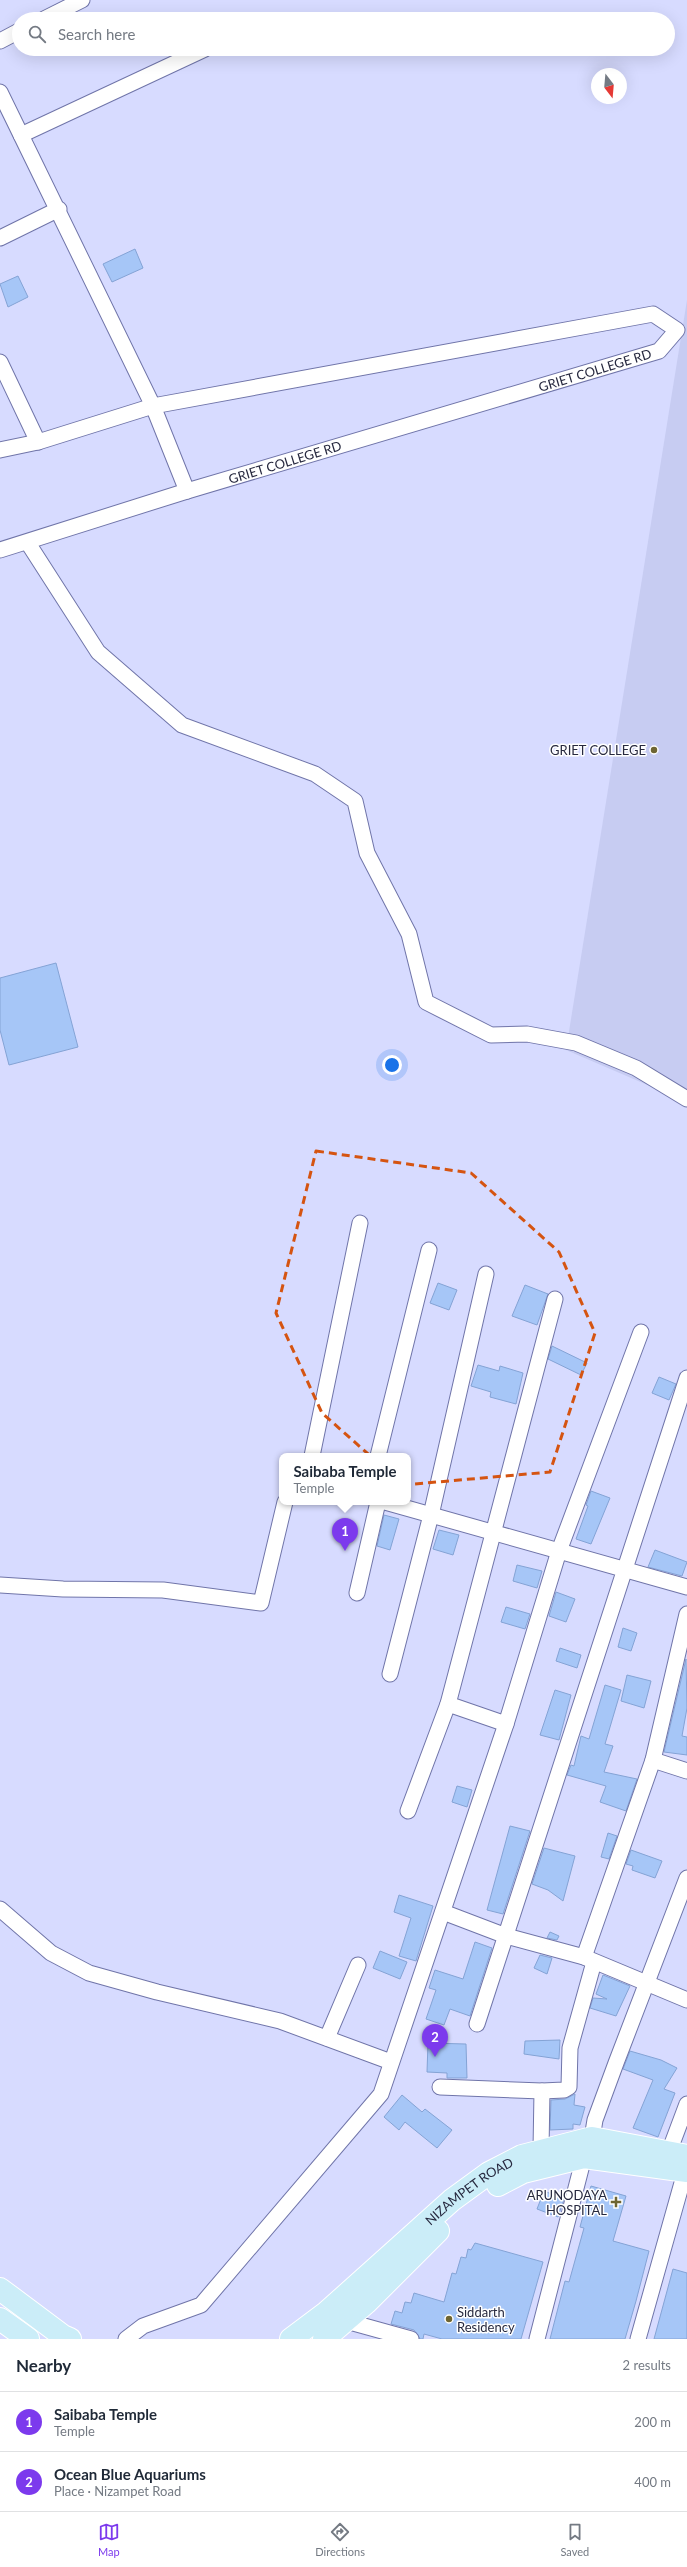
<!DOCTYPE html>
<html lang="en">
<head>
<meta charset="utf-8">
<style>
  body { margin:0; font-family:Lato,sans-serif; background:#f6f6f7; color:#1f2937 }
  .compass { position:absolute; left:591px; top:68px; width:36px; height:36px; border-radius:50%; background:#fff; box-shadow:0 4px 16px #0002; rotate:164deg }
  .you { position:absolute; left:392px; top:1065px; width:14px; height:14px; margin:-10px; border:3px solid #fff; border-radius:50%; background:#1a73e8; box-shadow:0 0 0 6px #1a73e833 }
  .badge { display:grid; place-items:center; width:26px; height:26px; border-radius:50%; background:#7c3aed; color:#fff; font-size:13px; font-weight:700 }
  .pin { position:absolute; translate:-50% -33px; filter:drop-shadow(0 1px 2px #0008) }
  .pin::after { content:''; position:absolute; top:21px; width:14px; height:12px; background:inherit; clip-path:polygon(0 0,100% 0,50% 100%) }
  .popup { position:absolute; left:279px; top:1453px; width:132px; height:52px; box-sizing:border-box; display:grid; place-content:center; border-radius:8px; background:#fff; filter:drop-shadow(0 1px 3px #0005); font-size:13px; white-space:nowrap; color:#747a83 }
  .popup b { font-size:15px; color:#1f2937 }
  .popup::after { content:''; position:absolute; left:50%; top:100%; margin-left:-8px; border:8px solid transparent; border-top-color:#fff }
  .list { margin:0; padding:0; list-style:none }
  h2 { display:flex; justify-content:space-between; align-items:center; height:52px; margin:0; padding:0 16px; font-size:17px }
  h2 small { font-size:13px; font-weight:400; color:#747a83 }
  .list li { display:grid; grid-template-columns:26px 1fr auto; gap:12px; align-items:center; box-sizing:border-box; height:60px; padding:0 16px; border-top:1px solid #e0e1e3 }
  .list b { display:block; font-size:15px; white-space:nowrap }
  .list p { margin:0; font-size:13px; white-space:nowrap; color:#747a83 }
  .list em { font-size:13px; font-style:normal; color:#747a83 }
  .icon { flex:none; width:22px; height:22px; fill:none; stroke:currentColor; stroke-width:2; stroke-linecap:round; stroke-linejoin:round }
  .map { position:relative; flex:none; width:687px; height:2339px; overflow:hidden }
  .search { position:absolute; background:#fff; box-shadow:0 4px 16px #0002; left:12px; right:12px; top:12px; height:44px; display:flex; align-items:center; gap:10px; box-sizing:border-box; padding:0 14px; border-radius:22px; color:#747a83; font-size:15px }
  .sheet { height:172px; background:#fff }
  nav { display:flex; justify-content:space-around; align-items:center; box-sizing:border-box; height:56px; border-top:1px solid #e0e1e3; background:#fff; font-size:11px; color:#747a83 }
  nav a { display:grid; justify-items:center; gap:2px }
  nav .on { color:#7c3aed }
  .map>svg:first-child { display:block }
  .built { fill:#c7ccf2 }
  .building { fill:#a6c6f7; stroke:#84a3d5 }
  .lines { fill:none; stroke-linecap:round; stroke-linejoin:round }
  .minor-casing { stroke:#7075a9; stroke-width:17 }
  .primary-casing { stroke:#fff; stroke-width:24 }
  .minor { stroke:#fff; stroke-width:15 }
  .primary { stroke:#cbedf8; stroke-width:22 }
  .marked { fill:none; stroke:#d55411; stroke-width:3; stroke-dasharray:8 5; stroke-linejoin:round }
  .poi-dot { fill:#6e6532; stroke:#fff; stroke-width:1.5 }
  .labels { text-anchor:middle; stroke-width:3; stroke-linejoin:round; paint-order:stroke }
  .street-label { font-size:13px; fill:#27293f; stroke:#fff }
  .poi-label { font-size:13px; fill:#27293f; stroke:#fff; text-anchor:end }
</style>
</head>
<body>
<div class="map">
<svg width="687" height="2339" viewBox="0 0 687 2339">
  <rect width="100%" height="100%" fill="#d7dbff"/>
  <!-- built -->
  <path class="built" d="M687 300V1102L566 1050Z"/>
  <!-- building -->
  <g class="building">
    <path d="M135 249 143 268 112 282 103 264Z"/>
    <path d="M18 276 28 297 8 307 0 284Z"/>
    <path d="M56 963 78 1047 9 1065 0 1030V978Z"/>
    <path d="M438 1283 457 1290 449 1310 430 1303Z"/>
    <path d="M525 1285 548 1294 537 1325 512 1316Z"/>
    <path d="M552 1346 587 1363 581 1375 548 1359Z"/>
    <path d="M478 1365 499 1371 500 1366 523 1373 516 1404 490 1397 491 1392 471 1386Z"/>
    <path d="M659 1377 676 1384 669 1400 652 1393Z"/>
    <path d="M591 1491 610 1498 591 1544 576 1539 588 1506 586 1505Z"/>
    <path d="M384 1515 399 1519 390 1550 377 1546Z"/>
    <path d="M439 1530 459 1535 453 1555 433 1549Z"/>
    <path d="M655 1550 687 1562 682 1576 648 1567Z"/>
    <path d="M517 1565 542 1571 537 1588 513 1581Z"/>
    <path d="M556 1592 575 1599 566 1622 549 1616Z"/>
    <path d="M506 1607 530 1614 525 1629 501 1622Z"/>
    <path d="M623 1628 637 1633 631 1651 618 1647Z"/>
    <path d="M560 1648 581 1655 577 1668 556 1661Z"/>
    <path d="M686 1659 687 1708 682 1736 687 1737V1755L664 1752Z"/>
    <path d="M627 1675 651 1681 644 1708 621 1701Z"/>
    <path d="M605 1685 621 1690 605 1744 613 1746 604 1772 637 1779 626 1811 600 1802 606 1786 567 1775 571 1765 574 1766 581 1736 589 1739Z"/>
    <path d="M555 1690 571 1695 559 1740 540 1735Z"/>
    <path d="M457 1786 472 1790 467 1807 452 1802Z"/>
    <path d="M510 1826 530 1831 503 1914 487 1910Z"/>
    <path d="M608 1833 617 1836 609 1859 601 1857Z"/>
    <path d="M544 1848 575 1856 563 1901 548 1890 532 1884Z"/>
    <path d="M631 1850 662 1861 655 1878 632 1870 633 1866 626 1864Z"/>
    <path d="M399 1895 433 1906 416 1961 399 1956 411 1918 394 1912Z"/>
    <path d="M550 1932 559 1936 557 1940 547 1938Z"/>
    <path d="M475 1942 492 1948 470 2016 450 2009 444 2025 426 2019 436 1990 429 1988 435 1970 463 1979Z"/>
    <path d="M380 1951 407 1962 400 1979 373 1968Z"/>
    <path d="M540 1955 552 1958 547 1974 534 1968Z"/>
    <path d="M603 1975 630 1986 616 2016 590 2008 593 1998 607 1999 596 1994Z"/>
    <path d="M560 2040 559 2059 524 2054 525 2041Z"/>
    <path d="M428 2043 466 2044 467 2078H447V2073L427 2072Z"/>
    <path d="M630 2051 661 2060 677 2068 664 2089 675 2093 658 2137 633 2128 653 2080 623 2069Z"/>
    <path d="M575 2094 574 2105 585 2107 580 2125 573 2124V2129L550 2130 551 2100 565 2099Z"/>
    <path d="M402 2095 422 2112 425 2109 452 2130 437 2148 405 2122 399 2130 384 2117Z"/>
    <path d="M591 2186 626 2196 613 2241 649 2251 636 2301 625 2339H550L565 2281 569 2282 584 2228 580 2227Z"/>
    <path d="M544 2191 564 2199 558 2217 537 2209Z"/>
    <path d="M475 2243 543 2262 521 2339H442L424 2334 423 2339H420L414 2330 391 2324 395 2311 402 2313 405 2302 411 2303 414 2293 444 2302 452 2273 456 2274 461 2257 466 2258 468 2249 471 2250Z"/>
    <path d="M673 2269 687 2273V2339H654Z"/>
  </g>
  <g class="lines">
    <!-- minor casing -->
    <g class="minor-casing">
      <g id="minor">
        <path d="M44 19 82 0"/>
        <path d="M0 41 19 31"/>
        <path d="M0 92 153 406 187 491"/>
        <path d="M21 135 205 49"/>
        <path d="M0 238 59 209"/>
        <path d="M0 362 38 442"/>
        <path d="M0 450 38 442 153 406 604 323 653 314 677 330 659 351 187 491 0 550"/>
        <path d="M28 543 98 652 182 725 315 774 355 801 367 853 409 934 426 1002 491 1035 527 1034 576 1043 636 1068 687 1099"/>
        <path d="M312 1456 360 1223"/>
        <path d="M378 1456 429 1250"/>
        <path d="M385 1502 687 1587"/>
        <path d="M0 1585 63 1589 163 1590 261 1603 285 1502"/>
        <path d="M357 1593 378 1502"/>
        <path d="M390 1674 431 1515 486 1274"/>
        <path d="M448 1704 506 1724"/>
        <path d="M653 1760 687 1771"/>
        <path d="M408 1811 448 1704 555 1299"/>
        <path d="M0 1909 51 1953 89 1973 157 1992 280 2021 391 2062"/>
        <path d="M443 1912 506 1936 584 1957 687 2000"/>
        <path d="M584 1957 653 1760 687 1614"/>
        <path d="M477 2024 687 1378"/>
        <path d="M327 2038 358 1965"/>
        <path d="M440 2087 542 2091 541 2150"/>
        <path d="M542 2091 564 2090 569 2087 570 2048 594 1962"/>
        <path d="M592 2138 595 2120 616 2063 687 1878"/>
        <path d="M666 2160 687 2104"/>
        <path d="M346 2321 411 2339"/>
        <path d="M126 2339 143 2326 201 2305 381 2094 506 1724 559 1551 641 1332"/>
        <path d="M537 2339 584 2157"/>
        <path d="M638 2339 687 2165"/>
      </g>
    </g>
    <!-- primary casing -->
    <g class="primary-casing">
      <g id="primary">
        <path d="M498 2185 523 2172 584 2157 687 2171"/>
        <path d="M0 2289 63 2336 70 2339"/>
        <path d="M0 2319 28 2339"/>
        <path id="s1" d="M291 2339 327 2312 452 2200 489 2173 522 2156 592 2138 687 2156"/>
        <path d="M324 2339 366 2303 438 2231"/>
      </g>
    </g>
    <!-- minor -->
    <use href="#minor" class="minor"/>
    <!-- primary -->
    <use href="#primary" class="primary"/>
  </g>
  <!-- marked area -->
  <path class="marked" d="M316 1151 471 1173 559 1252 595 1333 550 1472 403 1485 322 1413 276 1313Z"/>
  <!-- markers -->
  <g class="poi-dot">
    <circle cx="654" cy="750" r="4"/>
    <path d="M614 2196h4v4h4v4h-4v4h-4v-4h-4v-4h4z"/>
    <circle cx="449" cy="2319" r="4"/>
  </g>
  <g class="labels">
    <!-- street labels -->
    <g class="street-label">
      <text transform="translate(595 370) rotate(-17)" y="5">GRIET COLLEGE RD</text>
      <text transform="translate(285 462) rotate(-17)" y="5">GRIET COLLEGE RD</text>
      <text dy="5" stroke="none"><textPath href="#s1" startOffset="232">NIZAMPET ROAD</textPath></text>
    </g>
    <!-- poi labels -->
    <g class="poi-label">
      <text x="646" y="755">GRIET COLLEGE</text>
      <text x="607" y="2200">ARUNODAYA<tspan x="607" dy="15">HOSPITAL</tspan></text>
      <text x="457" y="2317" text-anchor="start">Siddarth<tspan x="457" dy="15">Residency</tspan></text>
    </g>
  </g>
</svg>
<svg class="compass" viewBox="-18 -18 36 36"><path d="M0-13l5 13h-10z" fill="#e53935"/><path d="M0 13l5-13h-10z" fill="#747a83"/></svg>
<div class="you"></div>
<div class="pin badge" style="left:345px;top:1551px">1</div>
<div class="popup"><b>Saibaba Temple</b>Temple</div>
<div class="pin badge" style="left:435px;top:2057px">2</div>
<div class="search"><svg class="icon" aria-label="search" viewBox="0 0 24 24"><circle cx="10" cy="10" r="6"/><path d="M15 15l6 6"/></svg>Search here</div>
</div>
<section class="sheet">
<h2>Nearby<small>2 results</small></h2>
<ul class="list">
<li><span class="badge">1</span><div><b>Saibaba Temple</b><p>Temple</p></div><em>200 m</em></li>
<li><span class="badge">2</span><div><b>Ocean Blue Aquariums</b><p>Place · Nizampet Road</p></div><em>400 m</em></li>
</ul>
</section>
<nav>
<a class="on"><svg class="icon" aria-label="map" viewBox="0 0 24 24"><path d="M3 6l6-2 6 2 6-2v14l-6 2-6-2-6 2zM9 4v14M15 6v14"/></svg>Map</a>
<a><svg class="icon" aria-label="directions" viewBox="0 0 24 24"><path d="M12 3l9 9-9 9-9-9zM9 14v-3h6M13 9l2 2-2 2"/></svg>Directions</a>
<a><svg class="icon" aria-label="saved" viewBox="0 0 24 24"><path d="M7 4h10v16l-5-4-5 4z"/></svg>Saved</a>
</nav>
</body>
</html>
